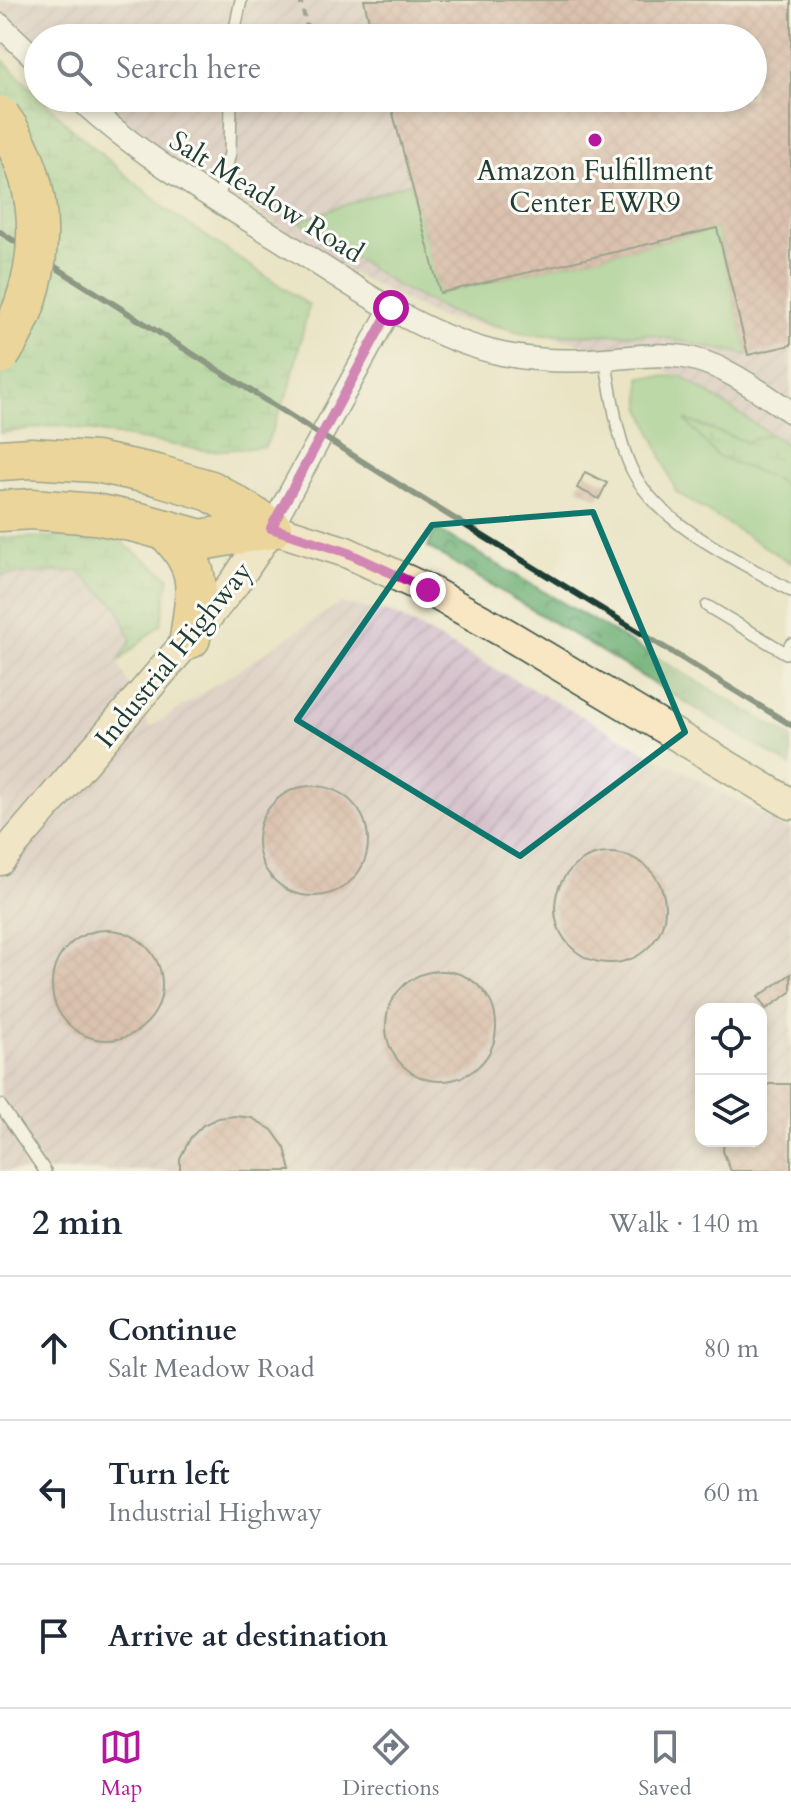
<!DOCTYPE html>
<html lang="en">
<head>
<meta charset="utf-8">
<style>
  body { margin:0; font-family:Cardo,serif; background:#f2f2f3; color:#1f2937 }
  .controls { position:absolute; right:24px; bottom:24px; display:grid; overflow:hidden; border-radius:16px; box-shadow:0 4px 12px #0003 }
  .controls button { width:72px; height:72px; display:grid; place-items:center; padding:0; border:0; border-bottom:2px solid #e0e1e3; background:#fff; color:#1f2937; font:40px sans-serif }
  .stop { position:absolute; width:24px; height:24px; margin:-18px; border:6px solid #b5179e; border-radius:50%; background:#fff }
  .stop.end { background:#b5179e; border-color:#fff; box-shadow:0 2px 8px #0008 }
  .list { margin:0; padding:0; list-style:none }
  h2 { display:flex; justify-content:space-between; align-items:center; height:104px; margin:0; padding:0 32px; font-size:34px }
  h2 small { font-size:26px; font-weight:400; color:#747a83 }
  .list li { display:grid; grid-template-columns:52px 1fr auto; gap:24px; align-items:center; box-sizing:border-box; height:144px; padding:0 32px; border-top:2px solid #e0e1e3 }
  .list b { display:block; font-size:30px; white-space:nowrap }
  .list p { margin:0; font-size:26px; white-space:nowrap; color:#747a83 }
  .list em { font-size:26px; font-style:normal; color:#747a83 }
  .icon { flex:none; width:44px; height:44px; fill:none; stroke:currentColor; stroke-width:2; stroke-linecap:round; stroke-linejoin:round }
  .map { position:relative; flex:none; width:791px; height:1171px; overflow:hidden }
  .search { position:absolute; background:#fff; box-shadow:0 4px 12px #0003; left:24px; right:24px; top:24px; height:88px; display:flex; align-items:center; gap:20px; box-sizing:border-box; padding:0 28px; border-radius:44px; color:#747a83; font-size:30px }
  .sheet { height:536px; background:#fff }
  nav { display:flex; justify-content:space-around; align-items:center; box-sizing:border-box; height:112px; border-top:2px solid #e0e1e3; background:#fff; font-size:22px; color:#747a83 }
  nav a { display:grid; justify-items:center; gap:4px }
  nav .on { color:#b5179e }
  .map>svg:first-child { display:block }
  .industrial { fill:url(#industrial-furrows); fill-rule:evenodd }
  .grass { fill:#85c983; stroke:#52835c; stroke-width:2 }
  .forest { fill:url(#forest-crowns); stroke:#467552; stroke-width:2 }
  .wetland { fill:url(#wetland-marsh); stroke:#52835c; stroke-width:2 }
  .building { fill:url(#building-cross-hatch) }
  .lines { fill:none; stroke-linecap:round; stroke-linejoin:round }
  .lane-casing { stroke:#3d564a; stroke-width:14 }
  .street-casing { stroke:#3d564a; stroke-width:25 }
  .secondary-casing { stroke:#3d564a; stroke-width:33 }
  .highway-casing { stroke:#3d564a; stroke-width:43 }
  .path { stroke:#3d564a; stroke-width:4; stroke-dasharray:6 6; stroke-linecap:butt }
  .lane { stroke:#fff; stroke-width:11 }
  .street { stroke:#fff; stroke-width:22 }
  .secondary { stroke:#f9e7c3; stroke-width:30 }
  .highway { stroke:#efc469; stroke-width:40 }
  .rail { stroke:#1f3d34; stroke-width:6 }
  .highway-bridge-casing { stroke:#3d564a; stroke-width:43; stroke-linecap:butt }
  .highway-bridge { stroke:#efc469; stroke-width:40 }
  .route { stroke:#b5179e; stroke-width:10 }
  .marked { fill:none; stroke:#0f766e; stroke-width:6; stroke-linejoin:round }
  .poi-dot { fill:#b5179e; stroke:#fdfcf7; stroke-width:3 }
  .labels { text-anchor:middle; stroke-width:6; stroke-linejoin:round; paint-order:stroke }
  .poi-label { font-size:28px; fill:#1f3d34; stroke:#fdfcf7 }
  .street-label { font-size:28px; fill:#1f3d34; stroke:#fdfcf7 }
</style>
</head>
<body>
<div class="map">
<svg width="791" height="1171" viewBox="0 0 791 1171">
  <defs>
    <pattern id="industrial-furrows" width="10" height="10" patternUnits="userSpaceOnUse" patternTransform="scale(2)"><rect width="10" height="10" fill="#d2bdc8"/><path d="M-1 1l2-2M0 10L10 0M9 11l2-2" fill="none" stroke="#b4a3ac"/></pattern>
    <pattern id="forest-crowns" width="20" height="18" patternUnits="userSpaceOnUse" patternTransform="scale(2)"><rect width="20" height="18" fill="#6cad71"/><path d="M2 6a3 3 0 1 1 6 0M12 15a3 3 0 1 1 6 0" fill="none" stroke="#588e5e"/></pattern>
    <pattern id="wetland-marsh" width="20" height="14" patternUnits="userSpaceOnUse" patternTransform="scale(2)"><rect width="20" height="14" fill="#85c983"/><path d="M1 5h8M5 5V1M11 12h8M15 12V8" fill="none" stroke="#6ca46c"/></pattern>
    <pattern id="building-cross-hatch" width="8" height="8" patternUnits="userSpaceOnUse" patternTransform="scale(2)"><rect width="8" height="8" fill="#cb9894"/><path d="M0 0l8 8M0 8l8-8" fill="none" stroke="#a47d7a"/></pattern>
  </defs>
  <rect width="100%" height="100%" fill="#fdfcf7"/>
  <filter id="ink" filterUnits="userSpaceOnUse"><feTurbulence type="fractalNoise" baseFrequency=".0125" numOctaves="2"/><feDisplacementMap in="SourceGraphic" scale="16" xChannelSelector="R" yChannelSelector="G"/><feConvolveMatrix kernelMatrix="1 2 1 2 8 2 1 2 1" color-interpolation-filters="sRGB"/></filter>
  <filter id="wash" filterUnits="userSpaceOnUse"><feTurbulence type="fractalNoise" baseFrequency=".006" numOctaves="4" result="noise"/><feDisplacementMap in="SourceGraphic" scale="32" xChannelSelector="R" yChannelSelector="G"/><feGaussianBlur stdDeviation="1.8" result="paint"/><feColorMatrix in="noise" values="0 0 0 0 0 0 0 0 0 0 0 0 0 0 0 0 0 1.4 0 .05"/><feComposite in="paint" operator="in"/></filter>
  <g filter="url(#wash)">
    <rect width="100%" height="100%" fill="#eae4c4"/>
    <!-- industrial -->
    <g class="industrial">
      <path d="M0 0H791V447L682 376 576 342 437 317 345 270 80 98H753V38H38V71L0 46Z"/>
      <path d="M78 570 118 606 131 640 118 662 150 728 340 603 392 613 791 830V1171H0V575ZM701 1009H761V1141H701Z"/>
    </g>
    <!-- grass -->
    <g class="grass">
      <path d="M411 182 440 293 717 228 748 355 647 334 531 335 454 314 399 287 299 221Z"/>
      <path d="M682 376 770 434 746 442 687 420 717 456 778 480 791 493V563L676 492 641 406 640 377Z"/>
    </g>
    <!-- forest -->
    <path class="forest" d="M435 528 791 736V766L428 547Z"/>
    <!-- wetland -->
    <g class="wetland">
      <path d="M0 57 38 95V98H41L72 129 167 210 309 305 290 387 265 447 208 451 59 425 0 433Z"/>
      <path d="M685 420 746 442 770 434 791 447V493L778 480 717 456Z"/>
      <path d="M113 536 169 577 161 624 118 662 131 640 118 607 78 571 0 575V538Z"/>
    </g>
    <g id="blocks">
      <!-- building -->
      <g class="building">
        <path d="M364 0H791V345L748 355 717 228 440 293 389 98H753V38H373Z"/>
        <path d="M585 472 607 483 599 499 577 488Z"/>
        <circle cx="313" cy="841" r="55"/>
        <circle cx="610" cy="908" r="55"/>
        <circle cx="107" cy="985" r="55"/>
        <circle cx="441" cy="1026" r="55"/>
        <path d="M791 974V992L766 1009 758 997Z"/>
        <path d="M770 1084H791V1171H731L723 1151 724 1141H761V1087Z"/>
        <path d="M235 1116 252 1118 272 1130 285 1148 291 1171H180V1158L191 1137 203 1125 218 1118Z"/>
      </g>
    </g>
  </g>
  <g filter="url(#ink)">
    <use href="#blocks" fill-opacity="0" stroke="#3d564a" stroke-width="2"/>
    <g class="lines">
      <!-- lane casing -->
      <g class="lane-casing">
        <g id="lane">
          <path d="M233 38 241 0"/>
          <path d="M218 201 230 153 231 98"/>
          <path d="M605 359C612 395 616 434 631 468 658 526 738 559 791 591"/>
          <path d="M707 606 786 653 791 644"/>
          <path d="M0 1105 45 1171"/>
        </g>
      </g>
      <!-- street casing -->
      <g class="street-casing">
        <g id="street">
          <path d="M0 25 38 61"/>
          <path d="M78 98C141 157 214 198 287 244 354 286 423 337 502 354 536 361 570 362 605 359 631 357 657 353 684 357 723 363 758 391 791 412"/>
          <path d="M271 528 391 308"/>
        </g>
      </g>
      <!-- secondary casing -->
      <g class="secondary-casing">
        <path id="secondary" d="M0 860 190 638 235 582 271 528 346 552 428 590 507 634 791 804"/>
      </g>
      <!-- highway casing -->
      <g class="highway-casing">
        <g id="highway">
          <path d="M0 460 31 458 96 462 157 475 211 491 271 528"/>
          <path d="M0 511 32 509 95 514 140 523 201 540 271 528"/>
          <path d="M166 530C204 569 197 588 190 638"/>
        </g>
      </g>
      <!-- path -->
      <path class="path" d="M300 0 310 38"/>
      <!-- lane -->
      <use href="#lane" class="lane"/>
      <!-- street -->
      <use href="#street" class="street"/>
      <!-- secondary -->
      <use href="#secondary" class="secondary"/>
      <!-- highway -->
      <use href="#highway" class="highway"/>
      <!-- rail -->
      <path class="rail" d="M0 232 398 484 791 725"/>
      <!-- highway-bridge casing -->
      <g class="highway-bridge-casing">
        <path id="highway-bridge" d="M0 117C52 189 47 281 0 354"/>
      </g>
      <!-- highway-bridge -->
      <use href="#highway-bridge" class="highway-bridge"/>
    </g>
  </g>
  <g class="lines" filter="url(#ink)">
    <!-- route -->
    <path class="route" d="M391 308 271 528 346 552 428 590"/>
  </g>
  <!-- marked area -->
  <path d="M0 0H791V1171H0ZM593 512 685 732 520 856 297 720 432 525Z" fill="#eae4c4" fill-opacity=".55" fill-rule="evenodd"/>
  <path class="marked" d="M593 512 685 732 520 856 297 720 432 525Z"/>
  <!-- markers -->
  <circle class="poi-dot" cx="595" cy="140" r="8"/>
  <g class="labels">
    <!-- poi labels -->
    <g class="poi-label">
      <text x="595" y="180">Amazon Fulfillment<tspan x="595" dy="32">Center EWR9</tspan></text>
    </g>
    <!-- street labels -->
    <g class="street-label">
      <text transform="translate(267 196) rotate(32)" y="10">Salt Meadow Road</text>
      <text transform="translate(173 654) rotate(-51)" y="10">Industrial Highway</text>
    </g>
  </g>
</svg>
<div class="controls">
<button><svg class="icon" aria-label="locate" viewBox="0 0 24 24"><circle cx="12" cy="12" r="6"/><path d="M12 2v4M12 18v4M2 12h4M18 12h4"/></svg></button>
<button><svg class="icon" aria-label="layers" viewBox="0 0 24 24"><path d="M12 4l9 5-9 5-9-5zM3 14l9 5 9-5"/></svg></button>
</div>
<div class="stop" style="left:391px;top:308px"></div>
<div class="stop end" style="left:428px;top:590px"></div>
<div class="search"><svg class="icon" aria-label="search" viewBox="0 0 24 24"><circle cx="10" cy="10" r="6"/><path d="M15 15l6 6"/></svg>Search here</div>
</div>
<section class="sheet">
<h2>2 min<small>Walk · 140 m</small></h2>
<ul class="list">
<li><svg class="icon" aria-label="ahead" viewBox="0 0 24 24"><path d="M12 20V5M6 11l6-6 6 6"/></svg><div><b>Continue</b><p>Salt Meadow Road</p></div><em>80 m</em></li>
<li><svg class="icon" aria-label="left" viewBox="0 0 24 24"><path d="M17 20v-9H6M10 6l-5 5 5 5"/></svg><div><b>Turn left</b><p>Industrial Highway</p></div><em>60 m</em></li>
<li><svg class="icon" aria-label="arrive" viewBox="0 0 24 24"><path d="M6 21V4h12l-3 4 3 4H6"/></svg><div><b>Arrive at destination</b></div></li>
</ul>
</section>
<nav>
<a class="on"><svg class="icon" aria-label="map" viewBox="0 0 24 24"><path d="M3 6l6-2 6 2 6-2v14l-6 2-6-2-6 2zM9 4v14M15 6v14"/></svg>Map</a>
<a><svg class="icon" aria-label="directions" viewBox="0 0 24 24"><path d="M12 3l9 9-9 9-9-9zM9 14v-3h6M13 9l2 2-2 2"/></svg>Directions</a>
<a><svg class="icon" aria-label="saved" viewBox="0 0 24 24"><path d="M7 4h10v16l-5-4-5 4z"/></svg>Saved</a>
</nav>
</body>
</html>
